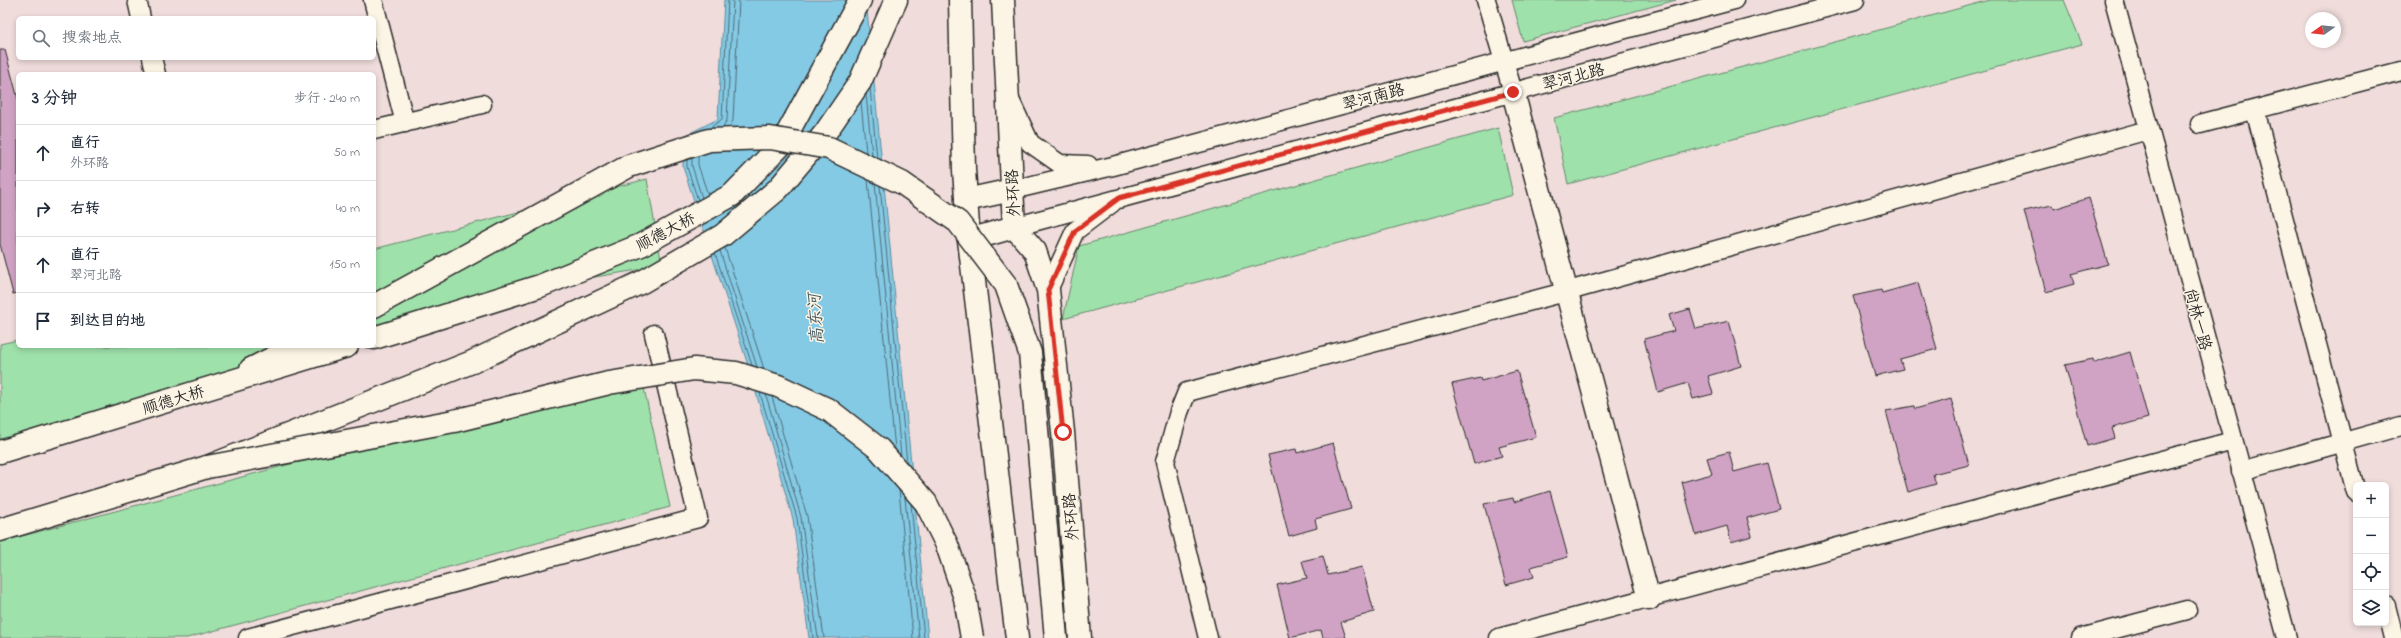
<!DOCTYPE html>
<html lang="zh">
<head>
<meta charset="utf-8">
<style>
  body { margin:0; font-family:"Indie Flower","LXGW WenKai TC",sans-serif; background:#f6f6f7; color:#1f2937 }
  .controls { position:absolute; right:12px; bottom:12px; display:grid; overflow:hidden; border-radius:6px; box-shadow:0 2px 6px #0003 }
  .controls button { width:36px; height:36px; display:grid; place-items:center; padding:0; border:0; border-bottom:1px solid #e0e1e3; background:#fff; color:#1f2937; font:20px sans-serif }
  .compass { position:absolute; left:2305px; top:12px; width:36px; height:36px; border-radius:50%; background:#fff; box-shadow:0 2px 6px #0003; rotate:255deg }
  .stop { position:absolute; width:12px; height:12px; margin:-9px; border:3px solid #d93025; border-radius:50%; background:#fff }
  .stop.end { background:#d93025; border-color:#fff; box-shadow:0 1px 4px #0008 }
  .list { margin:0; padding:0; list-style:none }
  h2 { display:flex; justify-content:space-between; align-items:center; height:52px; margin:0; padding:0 16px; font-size:17px }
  h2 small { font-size:13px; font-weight:400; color:#747a83 }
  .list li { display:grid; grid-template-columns:26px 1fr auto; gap:12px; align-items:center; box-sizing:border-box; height:56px; padding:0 16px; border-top:1px solid #e0e1e3 }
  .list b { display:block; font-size:15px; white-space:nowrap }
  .list p { margin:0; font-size:13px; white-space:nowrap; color:#747a83 }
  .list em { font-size:13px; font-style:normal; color:#747a83 }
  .icon { flex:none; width:22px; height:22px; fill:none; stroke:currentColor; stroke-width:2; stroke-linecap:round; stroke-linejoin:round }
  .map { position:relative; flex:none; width:2401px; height:638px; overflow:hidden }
  .search { position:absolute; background:#fff; box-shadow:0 2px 6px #0003; left:16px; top:16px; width:360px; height:44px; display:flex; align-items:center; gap:10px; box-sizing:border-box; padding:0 14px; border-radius:6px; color:#747a83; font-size:15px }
  .panel { position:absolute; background:#fff; box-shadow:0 2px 6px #0003; left:16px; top:72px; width:360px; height:276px; border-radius:6px }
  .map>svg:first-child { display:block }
  .green { fill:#9fe1ab; stroke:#65866b }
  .water { fill:#84cae5; stroke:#608a9b }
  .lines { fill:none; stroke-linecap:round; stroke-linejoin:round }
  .shore { stroke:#4f6b75; stroke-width:1 }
  .building { fill:#d0a3c4; stroke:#2b2b2b }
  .street-casing { stroke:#2b2b2b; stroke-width:21 }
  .secondary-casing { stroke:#2b2b2b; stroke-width:25 }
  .primary-casing { stroke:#2b2b2b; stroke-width:25 }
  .street { stroke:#fcf5e5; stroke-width:18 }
  .secondary { stroke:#fcf5e5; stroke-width:22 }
  .primary { stroke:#fcf5e5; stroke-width:22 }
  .secondary-bridge-casing { stroke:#2b2b2b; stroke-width:25; stroke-linecap:butt }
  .secondary-bridge { stroke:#fcf5e5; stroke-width:22 }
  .route { stroke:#d93025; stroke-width:5 }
  .labels { text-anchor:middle; stroke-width:3; stroke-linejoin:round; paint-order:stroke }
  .street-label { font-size:16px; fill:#2b2b2b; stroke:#fcf5e5 }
  .water-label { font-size:17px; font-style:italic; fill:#465b63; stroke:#fcf5e5 }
</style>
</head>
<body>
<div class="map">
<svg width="2401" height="638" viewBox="0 0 2401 638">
  <rect width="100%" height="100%" fill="#efdcdb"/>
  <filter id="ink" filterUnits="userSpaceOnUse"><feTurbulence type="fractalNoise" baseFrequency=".025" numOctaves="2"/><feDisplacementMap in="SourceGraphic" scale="8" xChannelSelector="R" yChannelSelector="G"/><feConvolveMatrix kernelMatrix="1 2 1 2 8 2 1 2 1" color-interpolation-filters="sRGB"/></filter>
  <g filter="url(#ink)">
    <!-- green -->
    <g class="green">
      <path d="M1512 0H1676L1523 41Z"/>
      <path d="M1990 0H2064L2082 44 1568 184 1554 118Z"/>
      <path d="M1498 128 1513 195 1063 319 1079 246Z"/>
      <path d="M647 179 662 266 540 286 374 338V249Z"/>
      <path d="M18 340V346H347L0 445V344Z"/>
      <path d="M640 370 670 507 187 638H0V542Z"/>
    </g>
    <!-- water -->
    <path class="water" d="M724 0H866L928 638H809L793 519 747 362 683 167 684 136 718 119Z"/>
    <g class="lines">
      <!-- shore -->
      <g class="shore">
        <path d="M870 88 877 158"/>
        <path d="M866 94 872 155"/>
        <path d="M861 102 866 152"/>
        <path d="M730 127 733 120 739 0"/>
        <path d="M710 128 722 119 728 0"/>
        <path d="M722 128 727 120 733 0"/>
        <path d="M698 156V165L708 195"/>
        <path d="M692 158V166L702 198"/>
        <path d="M687 160V167L698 200"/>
        <path d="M868 180 895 449"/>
        <path d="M875 183 901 456"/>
        <path d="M880 186 907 463"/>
        <path d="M725 248 764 369"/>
        <path d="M720 251 757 367"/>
        <path d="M715 253 752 365"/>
        <path d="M760 393 797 518 813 638"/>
        <path d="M766 395 801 517 818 638"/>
        <path d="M772 397 807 516 824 638"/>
        <path d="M899 490 913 638"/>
        <path d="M905 498 919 638"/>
        <path d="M911 504 924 638"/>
      </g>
    </g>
    <!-- building -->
    <g class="building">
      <path d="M0 50H5L18 99V293L13 294 0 244Z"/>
      <path d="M2089 198 2108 264 2071 274 2074 284 2046 292 2024 211 2052 205 2054 209Z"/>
      <path d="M1918 283 1937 349 1900 359 1903 369 1875 376 1853 296 1881 290 1882 293Z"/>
      <path d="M1690 309 1696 329 1729 321 1741 366 1708 376 1713 394 1693 399 1688 383 1658 392 1644 339 1674 331 1669 315Z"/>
      <path d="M2130 352 2148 418 2112 428 2115 438 2087 446 2065 365 2093 359 2094 363Z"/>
      <path d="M1517 371 1536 437 1499 447 1502 456 1474 464 1452 384 1480 378 1481 381Z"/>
      <path d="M1951 399 1969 465 1933 474 1936 484 1908 492 1886 411 1914 406 1915 409Z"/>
      <path d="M1333 443 1351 509 1315 519 1317 528 1289 536 1268 455 1296 449 1297 453Z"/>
      <path d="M1729 452 1734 472 1767 463 1779 509 1747 518 1752 536 1731 542 1727 526 1696 535 1682 482 1712 474 1707 458Z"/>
      <path d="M1550 491 1568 557 1531 567 1534 577 1506 585 1484 504 1513 498 1514 502Z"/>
      <path d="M1323 556 1328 575 1362 567 1374 612 1341 622 1346 638H1323L1321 630 1290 638 1277 585 1307 578 1302 561Z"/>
    </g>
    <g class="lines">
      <!-- street casing -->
      <g class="street-casing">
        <g id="street">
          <path d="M137 0 141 18"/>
          <path d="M373 0 405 123"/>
          <path d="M1486 0 1513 92"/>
          <path d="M2114 0 2287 638"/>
          <path d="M152 58 156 74"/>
          <path d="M1010 100 1030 143 1060 164 1088 165"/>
          <path d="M2255 110 2356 492"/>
          <path d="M2200 124 2401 71"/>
          <path d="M374 130 482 104"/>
          <path d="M1012 190 1113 166 1734 0"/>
          <path d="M1014 227 1855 0"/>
          <path d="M1048 290 1075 231 1112 203"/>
          <path d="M2241 471 2401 426"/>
          <path d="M2386 606 2394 638"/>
          <path d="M248 638 698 518 654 334"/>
          <path d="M1208 638 1165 462 1179 412 1187 392 1565 292 2148 130"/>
          <path d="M1499 638 2233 441"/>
          <path d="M2081 638 2187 610"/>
        </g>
      </g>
      <!-- secondary casing -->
      <g class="secondary-casing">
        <g id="secondary">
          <path d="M960 0 964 170 969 240 1017 638"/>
          <path d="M1003 0 1014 227 1035 251 1048 290 1063 432 1080 638"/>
          <path d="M1513 92 1649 599"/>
          <path d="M966 200 1012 190"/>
          <path d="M969 240 1014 227"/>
          <path d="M374 306 629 166"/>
          <path d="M251 369 297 346"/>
        </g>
      </g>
      <!-- primary casing -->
      <g class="primary-casing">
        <g id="primary">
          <path d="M374 338 540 286 641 245 732 195 781 145 860 0"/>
          <path d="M0 452 347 346"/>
          <path d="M0 530 207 467 472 362 642 282 723 235 778 189 825 133 860 82 896 0"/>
        </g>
      </g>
      <!-- street -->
      <use href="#street" class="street"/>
      <!-- secondary -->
      <use href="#secondary" class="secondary"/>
      <!-- primary -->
      <use href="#primary" class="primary"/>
      <!-- secondary-bridge casing -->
      <g class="secondary-bridge-casing">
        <g id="secondary-bridge">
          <path d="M629 166 709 140 770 138 829 148 902 183 958 222 1006 285 1030 353 1056 638"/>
          <path d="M207 467 454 421 609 383 694 369 736 373 778 386 829 410 879 449 926 503 947 545 965 598 972 638"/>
        </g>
      </g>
      <!-- secondary-bridge -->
      <use href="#secondary-bridge" class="secondary-bridge"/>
    </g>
  </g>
  <g class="lines" filter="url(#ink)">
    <!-- route -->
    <path class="route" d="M1063 432 1048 290 1075 231 1119 198 1513 92"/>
  </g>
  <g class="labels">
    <!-- street labels -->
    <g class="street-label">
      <text transform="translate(1573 76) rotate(-15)" y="6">翠河北路</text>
      <text transform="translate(1373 96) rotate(-15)" y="6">翠河南路</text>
      <text transform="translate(1012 193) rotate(-93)" y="6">外环路</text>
      <text transform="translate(665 231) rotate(-28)" y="6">顺德大桥</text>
      <text transform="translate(2199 319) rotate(75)" y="6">尚林一路</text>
      <text transform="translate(173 399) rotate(-17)" y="6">顺德大桥</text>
      <text transform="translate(1070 517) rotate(-95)" y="6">外环路</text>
    </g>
    <!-- water labels -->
    <g class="water-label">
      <text transform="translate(815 319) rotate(-94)" y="6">高东河</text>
    </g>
  </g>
</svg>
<div class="controls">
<button>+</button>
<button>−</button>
<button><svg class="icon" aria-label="locate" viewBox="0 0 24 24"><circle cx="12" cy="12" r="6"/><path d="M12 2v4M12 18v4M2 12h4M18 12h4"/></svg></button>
<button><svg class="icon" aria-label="layers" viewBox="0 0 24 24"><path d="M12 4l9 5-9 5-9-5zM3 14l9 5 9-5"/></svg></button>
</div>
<svg class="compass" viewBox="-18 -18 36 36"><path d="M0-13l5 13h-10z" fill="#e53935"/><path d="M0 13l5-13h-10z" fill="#747a83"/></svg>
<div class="stop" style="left:1063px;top:432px"></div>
<div class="stop end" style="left:1513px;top:92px"></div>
<div class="search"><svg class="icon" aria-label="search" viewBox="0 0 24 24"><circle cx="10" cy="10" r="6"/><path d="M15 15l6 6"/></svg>搜索地点</div>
<section class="panel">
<h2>3 分钟<small>步行 · 240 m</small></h2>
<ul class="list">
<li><svg class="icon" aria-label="ahead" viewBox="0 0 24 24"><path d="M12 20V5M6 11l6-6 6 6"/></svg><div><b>直行</b><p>外环路</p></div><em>50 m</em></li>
<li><svg class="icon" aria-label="right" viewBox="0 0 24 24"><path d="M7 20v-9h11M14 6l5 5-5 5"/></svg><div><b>右转</b></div><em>40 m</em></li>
<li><svg class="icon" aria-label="ahead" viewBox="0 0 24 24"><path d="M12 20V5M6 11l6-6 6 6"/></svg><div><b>直行</b><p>翠河北路</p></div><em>150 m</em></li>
<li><svg class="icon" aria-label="arrive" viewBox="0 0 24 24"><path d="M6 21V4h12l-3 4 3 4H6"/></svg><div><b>到达目的地</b></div></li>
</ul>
</section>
</div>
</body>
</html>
